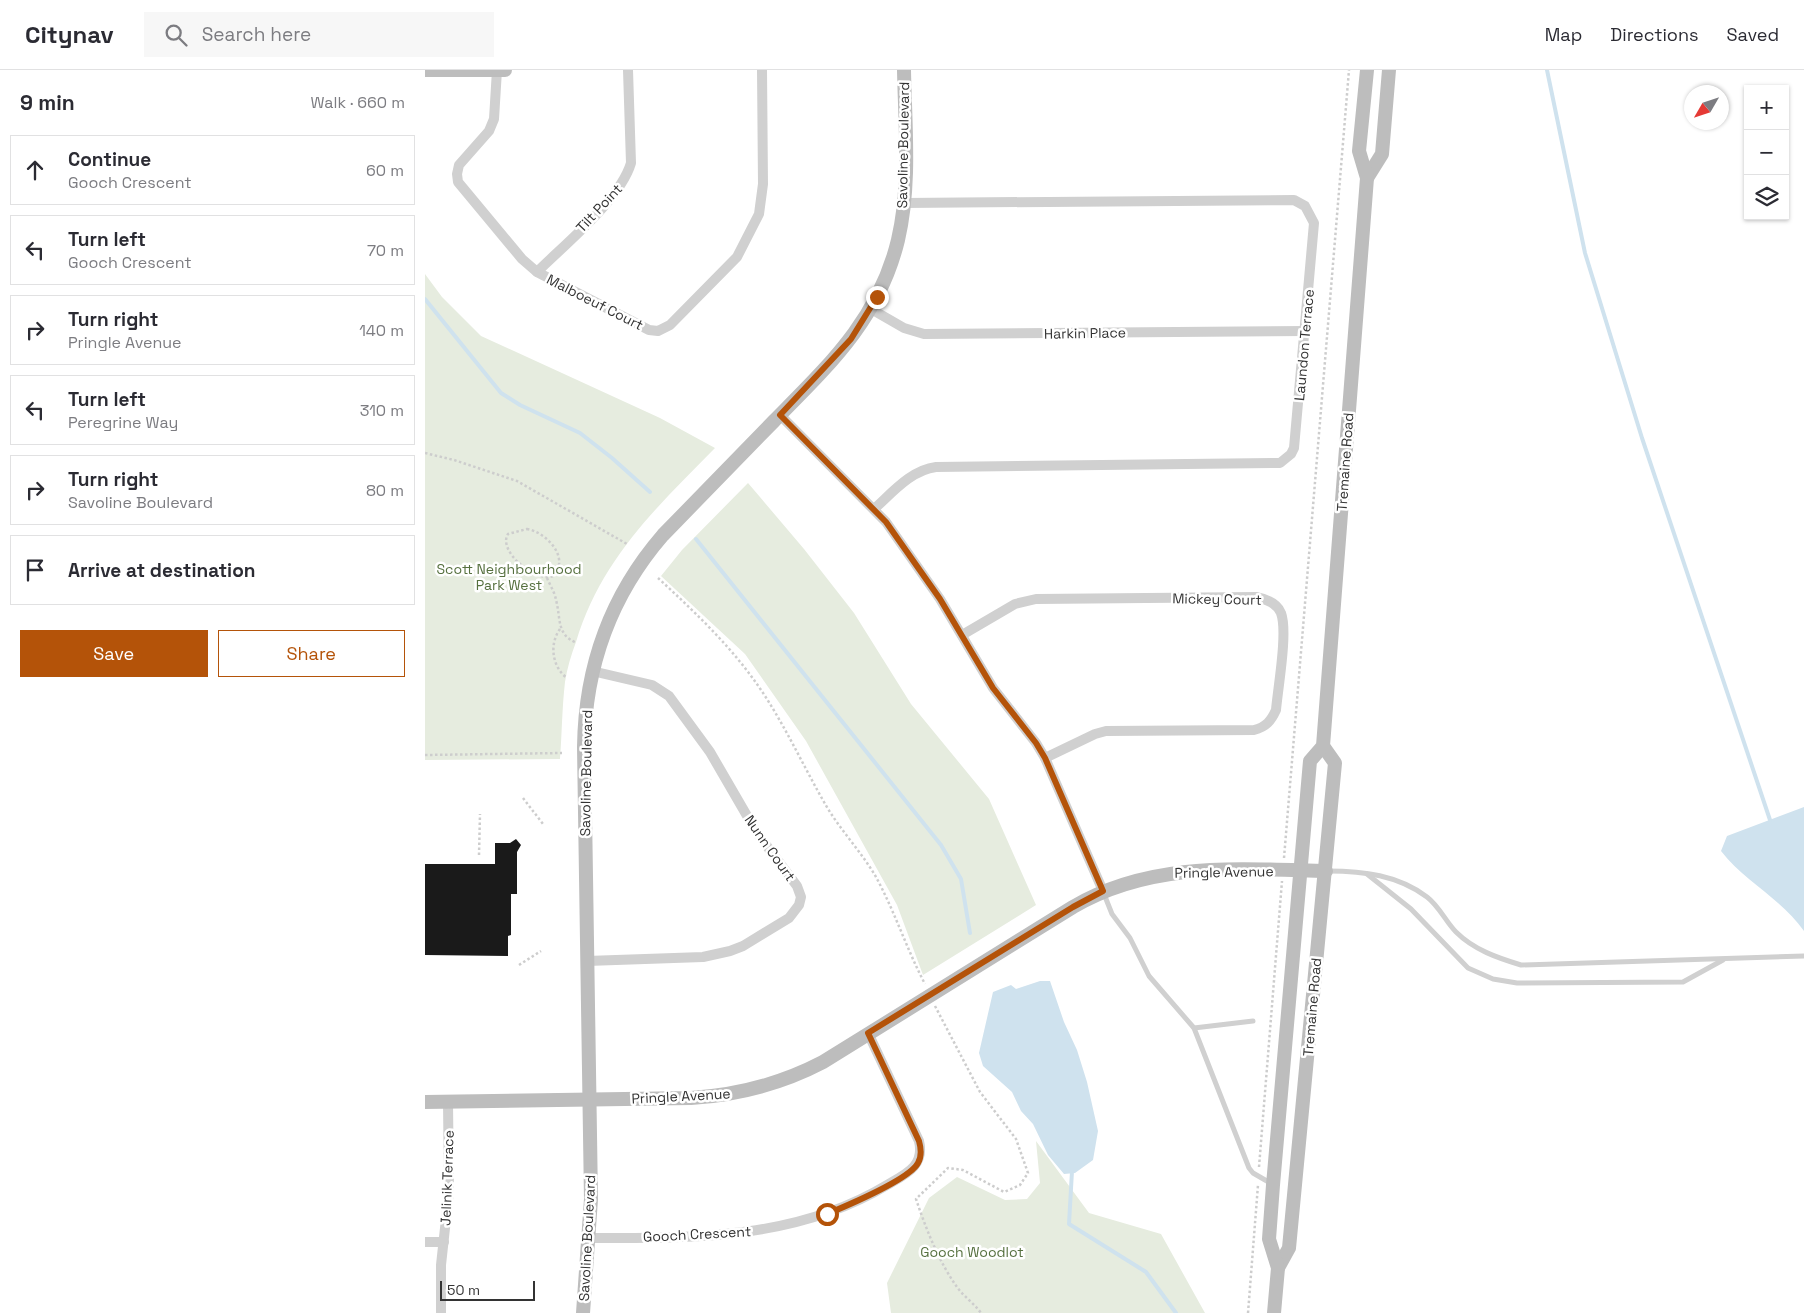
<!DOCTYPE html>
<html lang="en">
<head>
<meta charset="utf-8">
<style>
  body { margin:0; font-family:"Space Grotesk",sans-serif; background:#f7f7f7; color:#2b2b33 }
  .controls { position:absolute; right:15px; top:15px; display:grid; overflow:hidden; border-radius:0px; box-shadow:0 1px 4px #0004 }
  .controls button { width:45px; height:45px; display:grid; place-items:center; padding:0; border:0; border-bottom:1px solid #e1e1e2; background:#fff; color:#2b2b33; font:25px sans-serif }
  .compass { position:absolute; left:1259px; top:15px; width:45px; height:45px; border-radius:50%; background:#fff; box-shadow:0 1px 4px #0004; rotate:231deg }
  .scale { position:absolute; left:15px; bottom:12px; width:95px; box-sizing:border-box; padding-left:5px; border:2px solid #333; border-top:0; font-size:14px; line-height:18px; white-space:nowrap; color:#333; -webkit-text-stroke:4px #fff; paint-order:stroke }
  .stop { position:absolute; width:15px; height:15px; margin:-11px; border:4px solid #b45309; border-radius:50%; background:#fff }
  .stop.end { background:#b45309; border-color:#fff; box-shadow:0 1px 5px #0008 }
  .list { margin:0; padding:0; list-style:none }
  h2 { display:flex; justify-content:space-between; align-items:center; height:65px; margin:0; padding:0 20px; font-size:21px }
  h2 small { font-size:16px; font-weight:400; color:#7c7c81 }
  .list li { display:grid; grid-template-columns:32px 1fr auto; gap:15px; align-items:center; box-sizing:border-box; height:70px; margin:0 10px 10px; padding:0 10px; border:1px solid #e1e1e2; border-radius:0px }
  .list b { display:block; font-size:19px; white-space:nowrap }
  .list p { margin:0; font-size:16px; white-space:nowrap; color:#7c7c81 }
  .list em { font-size:16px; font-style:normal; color:#7c7c81 }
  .actions { display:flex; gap:10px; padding:15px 20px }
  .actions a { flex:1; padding:11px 0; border:1px solid #b45309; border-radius:0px; text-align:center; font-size:18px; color:#b45309 }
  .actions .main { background:#b45309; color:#fff }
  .icon { flex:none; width:28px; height:28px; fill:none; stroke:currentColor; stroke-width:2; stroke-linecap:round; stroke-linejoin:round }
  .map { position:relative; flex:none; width:1379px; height:1243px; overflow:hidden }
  header { display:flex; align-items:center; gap:30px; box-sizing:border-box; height:70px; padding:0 25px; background:#fff; border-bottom:1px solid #e1e1e2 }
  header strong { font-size:24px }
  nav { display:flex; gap:28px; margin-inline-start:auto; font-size:18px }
  .search { width:350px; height:45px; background:#f7f7f7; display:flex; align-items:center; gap:12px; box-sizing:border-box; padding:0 18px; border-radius:0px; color:#7c7c81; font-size:19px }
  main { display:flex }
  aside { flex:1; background:#fff }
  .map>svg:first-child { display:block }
  .green { fill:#e6ecdf }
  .water { fill:#cfe2ee }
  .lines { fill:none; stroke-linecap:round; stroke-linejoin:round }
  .stream { stroke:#cfe2ee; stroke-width:4 }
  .building { fill:#1a1a1a }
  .path { stroke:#cdcdcd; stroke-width:2.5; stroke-dasharray:2.5 2.5; stroke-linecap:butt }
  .lane { stroke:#d0d0d0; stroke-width:5 }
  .street { stroke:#d0d0d0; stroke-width:10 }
  .secondary { stroke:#bdbdbd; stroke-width:14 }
  .route { stroke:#b45309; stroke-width:6 }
  .labels { text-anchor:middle; stroke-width:5; stroke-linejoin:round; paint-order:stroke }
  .street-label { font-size:14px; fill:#333; stroke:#fff }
  .park-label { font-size:14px; fill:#56703f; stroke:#fff }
</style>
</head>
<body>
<header>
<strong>Citynav</strong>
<div class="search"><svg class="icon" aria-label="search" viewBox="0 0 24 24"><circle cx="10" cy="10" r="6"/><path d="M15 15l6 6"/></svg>Search here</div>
<nav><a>Map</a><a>Directions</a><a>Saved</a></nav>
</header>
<main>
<aside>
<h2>9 min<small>Walk · 660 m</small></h2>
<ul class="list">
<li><svg class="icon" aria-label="ahead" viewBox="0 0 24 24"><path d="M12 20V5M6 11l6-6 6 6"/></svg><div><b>Continue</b><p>Gooch Crescent</p></div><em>60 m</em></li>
<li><svg class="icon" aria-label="left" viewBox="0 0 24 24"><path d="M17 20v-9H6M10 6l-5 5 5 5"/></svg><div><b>Turn left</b><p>Gooch Crescent</p></div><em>70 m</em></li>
<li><svg class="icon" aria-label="right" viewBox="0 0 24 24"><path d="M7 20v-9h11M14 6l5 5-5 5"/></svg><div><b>Turn right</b><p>Pringle Avenue</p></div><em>140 m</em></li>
<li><svg class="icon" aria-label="left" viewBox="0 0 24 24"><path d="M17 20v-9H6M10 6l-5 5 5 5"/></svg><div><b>Turn left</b><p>Peregrine Way</p></div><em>310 m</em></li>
<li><svg class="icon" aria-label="right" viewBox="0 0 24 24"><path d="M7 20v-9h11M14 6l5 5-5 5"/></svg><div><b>Turn right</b><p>Savoline Boulevard</p></div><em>80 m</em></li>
<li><svg class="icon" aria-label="arrive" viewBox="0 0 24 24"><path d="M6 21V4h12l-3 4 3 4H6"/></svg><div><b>Arrive at destination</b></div></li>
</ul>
<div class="actions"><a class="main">Save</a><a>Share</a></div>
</aside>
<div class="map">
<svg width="1379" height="1243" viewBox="0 0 1379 1243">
  <rect width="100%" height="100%" fill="#fff"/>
  <!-- green -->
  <g class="green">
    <path d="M0 204 17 227 56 266 235 348 290 378C231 438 176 489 151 572 146 585 142 599 140 612 137 638 137 663 135 689L0 690Z"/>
    <path d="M323 413 379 479 429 543 486 634 564 729 611 835 498 905 472 835 381 671 320 584 236 506 257 480Z"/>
    <path d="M611 1071 664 1143 736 1164 780 1243H466L462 1213 504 1128 532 1107 580 1130 602 1129 615 1113Z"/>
  </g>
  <!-- water -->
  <g class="water">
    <path d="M1379 737V861C1357 829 1320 812 1296 781L1302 766Z"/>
    <path d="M615 911H625L639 952 652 980 662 1012 673 1061 668 1090 650 1103 639 1104 623 1085 608 1054 596 1041 587 1022 558 996 554 983 568 922 586 915 591 919Z"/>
  </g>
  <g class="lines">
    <!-- stream -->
    <g class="stream">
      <path d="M1122 0 1160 183 1217 368 1345 750"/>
      <path d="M0 229 76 323 95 335 155 363 187 388 225 422"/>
      <path d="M271 469 516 775 536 809 545 863"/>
      <path d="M647 1101 644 1154 721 1202 751 1243"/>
    </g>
  </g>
  <!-- building -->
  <path class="building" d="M91 769 96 775 92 782V824H86V865L83 866V886L0 885V794H70V773H85Z"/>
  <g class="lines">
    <!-- path -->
    <g class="path">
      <path d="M0 383 29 390 92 411 202 474"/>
      <path d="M102 459C121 462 146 488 128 506 111 513 72 481 83 464Z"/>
      <path d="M122 508C125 515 130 523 131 530 136 548 131 565 152 573"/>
      <path d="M233 508C272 544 311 581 340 626 362 660 379 697 399 732 414 759 436 781 451 807 470 842 482 880 500 914"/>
      <path d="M135 559C124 574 127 597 142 608"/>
      <path d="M0 685 137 683"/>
      <path d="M98 728 118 754"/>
      <path d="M54 785 55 744"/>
      <path d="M859 788 924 0"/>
      <path d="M94 895 116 881"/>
      <path d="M510 936 555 1022 591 1069 603 1103 595 1115 579 1122 538 1100 523 1098 491 1129C501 1159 514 1192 532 1217 539 1227 549 1233 556 1243"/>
      <path d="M834 1097 857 811"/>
      <path d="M823 1243 833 1115"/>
    </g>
    <!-- lane -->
    <g class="lane">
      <path d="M903 801C938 801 973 805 1002 827 1014 836 1021 852 1031 862 1049 880 1073 888 1096 895L1379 886"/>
      <path d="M942 804 986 839 1043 898 1068 909 1092 913 1258 912 1298 890"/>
      <path d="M679 824 687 844 705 868 724 906 769 958 824 1098 828 1103 847 1114"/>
      <path d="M769 958 828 951"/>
    </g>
    <!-- street -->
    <g class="street">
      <path d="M72 0 69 49 64 61 34 95 32 104 33 112 97 189 112 202 224 260 233 261 245 255 312 187 334 144 338 114 337 0"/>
      <path d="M112 202C140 174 195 130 206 93L203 0"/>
      <path d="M446 239 479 258 499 264 881 261"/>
      <path d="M355 345 461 452 515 529 568 618 611 673 620 688 678 821"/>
      <path d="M449 439C467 423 486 400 511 397L855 393 866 384 869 378 889 153 880 136 869 130 479 133"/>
      <path d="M537 565 590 534 611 529 831 527C841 529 852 533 856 543 863 562 853 617 851 640 846 651 841 657 829 660L681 661 670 664 620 688"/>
      <path d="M162 891 278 887 305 881 318 876 364 848 374 835 376 827 372 816 332 763 285 682 244 626 227 615 167 601"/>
      <path d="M163 1168C266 1168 371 1170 462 1115 481 1104 500 1096 494 1071L443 963"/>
      <path d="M0 1172H19"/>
      <path d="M16 1243V1195L24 1121 23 1032"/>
    </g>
    <!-- secondary -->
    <g class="secondary">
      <path d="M0 0H80"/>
      <path d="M942 108 957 84 964 0"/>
      <path d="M0 1032 266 1028C314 1025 356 1014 398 992L648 837C726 791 814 799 901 801"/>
      <path d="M853 1198 864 1178 910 693 898 676"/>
      <path d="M158 1243 166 1129 159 677C160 597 186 525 238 465 275 427 312 389 349 351 404 295 454 249 473 170 486 115 480 55 479 0"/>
      <path d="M849 1243 853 1198 844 1169 848 1115 885 691 898 676 942 108 934 81 942 0"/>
    </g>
  </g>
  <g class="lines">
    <!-- route -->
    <path class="route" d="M402 1144C421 1136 484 1110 493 1093 497 1086 496 1078 494 1071L443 963 648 837 678 821 620 688 611 673 568 618 515 529 461 452 355 345 426 269 452 227"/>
  </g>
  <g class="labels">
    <!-- street labels -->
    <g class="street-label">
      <text transform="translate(478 75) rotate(-89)" y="5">Savoline Boulevard</text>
      <text transform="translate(174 138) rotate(-47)" y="5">Tilt Point</text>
      <text transform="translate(170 232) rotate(27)" y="5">Malboeuf Court</text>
      <text transform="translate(660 263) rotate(-1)" y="5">Harkin Place</text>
      <text transform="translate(879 275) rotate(-85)" y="5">Laundon Terrace</text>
      <text transform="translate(920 392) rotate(-86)" y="5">Tremaine Road</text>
      <text transform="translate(792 529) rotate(1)" y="5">Mickey Court</text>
      <text transform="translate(161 703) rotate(-89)" y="5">Savoline Boulevard</text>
      <text transform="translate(345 778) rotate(55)" y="5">Nunn Court</text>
      <text transform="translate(799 802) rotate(-1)" y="5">Pringle Avenue</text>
      <text transform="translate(887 937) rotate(-85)" y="5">Tremaine Road</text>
      <text transform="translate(256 1026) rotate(-3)" y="5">Pringle Avenue</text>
      <text transform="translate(22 1108) rotate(-88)" y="5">Jelinik Terrace</text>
      <text transform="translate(272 1164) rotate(-3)" y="5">Gooch Crescent</text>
      <text transform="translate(162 1168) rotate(-87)" y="5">Savoline Boulevard</text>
    </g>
    <!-- park labels -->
    <g class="park-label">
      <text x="84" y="504">Scott Neighbourhood<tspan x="84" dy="16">Park West</tspan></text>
      <text x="547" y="1187">Gooch Woodlot</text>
    </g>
  </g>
</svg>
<div class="controls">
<button>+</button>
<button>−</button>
<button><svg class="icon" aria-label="layers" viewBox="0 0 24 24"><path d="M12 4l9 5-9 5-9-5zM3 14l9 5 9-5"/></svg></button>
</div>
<svg class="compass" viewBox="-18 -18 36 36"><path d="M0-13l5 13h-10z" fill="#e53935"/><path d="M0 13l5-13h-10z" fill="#7c7c81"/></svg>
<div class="scale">50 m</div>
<div class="stop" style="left:402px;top:1144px"></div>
<div class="stop end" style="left:452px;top:227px"></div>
</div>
</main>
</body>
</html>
